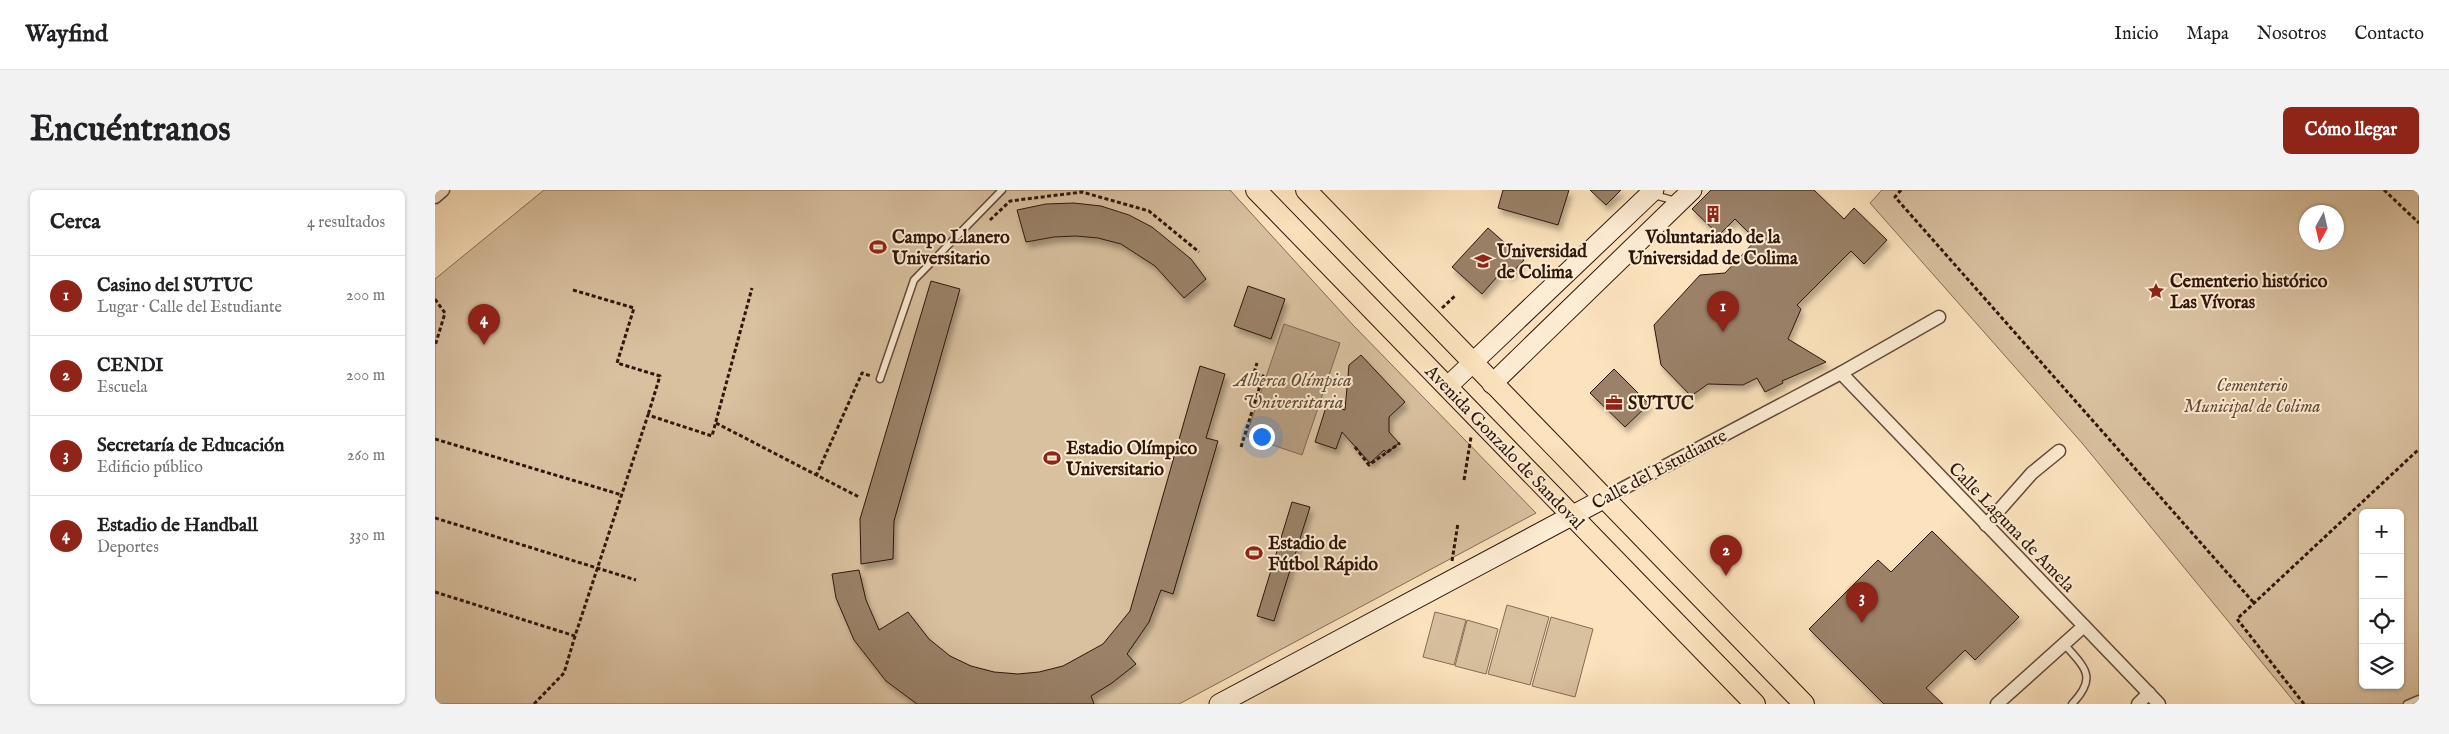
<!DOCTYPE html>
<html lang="es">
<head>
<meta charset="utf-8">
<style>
  body { margin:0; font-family:"IM FELL English",serif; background:#f2f2f2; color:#202124 }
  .controls { position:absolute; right:15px; bottom:15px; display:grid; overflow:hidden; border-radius:8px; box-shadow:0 1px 4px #0004 }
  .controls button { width:45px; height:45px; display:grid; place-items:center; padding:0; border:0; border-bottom:1px solid #e0e0e0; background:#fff; color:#202124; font:25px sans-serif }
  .compass { position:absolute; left:1864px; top:15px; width:45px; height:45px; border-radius:50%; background:#fff; box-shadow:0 1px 4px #0004; rotate:188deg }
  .you { position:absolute; left:826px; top:246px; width:18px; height:18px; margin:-12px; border:4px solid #fff; border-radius:50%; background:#1a73e8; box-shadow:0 0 0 8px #1a73e833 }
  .badge { display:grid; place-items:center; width:32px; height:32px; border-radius:50%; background:#8f2418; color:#fff; font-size:16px; font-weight:700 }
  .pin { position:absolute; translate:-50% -41px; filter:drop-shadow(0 1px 2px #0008) }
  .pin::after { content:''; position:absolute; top:26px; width:18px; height:15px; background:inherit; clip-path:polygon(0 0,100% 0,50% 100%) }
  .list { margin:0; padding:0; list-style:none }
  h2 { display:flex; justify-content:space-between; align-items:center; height:65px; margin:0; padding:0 20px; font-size:21px }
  h2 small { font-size:16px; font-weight:400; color:#757577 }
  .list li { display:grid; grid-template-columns:32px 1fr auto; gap:15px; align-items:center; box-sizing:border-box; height:80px; padding:0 20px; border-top:1px solid #e0e0e0 }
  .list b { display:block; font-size:19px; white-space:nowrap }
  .list p { margin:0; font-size:16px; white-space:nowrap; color:#757577 }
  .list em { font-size:16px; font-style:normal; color:#757577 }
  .icon { flex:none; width:28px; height:28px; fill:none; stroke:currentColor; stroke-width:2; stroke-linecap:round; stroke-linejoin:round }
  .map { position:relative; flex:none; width:1984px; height:514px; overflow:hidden; border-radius:8px }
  header { display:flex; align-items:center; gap:30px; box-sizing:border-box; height:70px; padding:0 25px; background:#fff; border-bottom:1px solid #e0e0e0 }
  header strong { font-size:24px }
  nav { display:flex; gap:28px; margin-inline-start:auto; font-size:18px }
  .intro { display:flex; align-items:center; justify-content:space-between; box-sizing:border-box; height:120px; padding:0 30px }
  h1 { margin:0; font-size:35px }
  .button { padding:12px 22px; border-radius:8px; background:#8f2418; color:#fff; font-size:18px; font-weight:700 }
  main { display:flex; gap:30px; padding:0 30px }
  aside { flex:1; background:#fff; border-radius:8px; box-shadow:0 1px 4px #0004 }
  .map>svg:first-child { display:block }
  .green { fill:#d9c09f; stroke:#846b55; fill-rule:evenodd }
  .water { fill:#b69d80; stroke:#806751 }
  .building { fill:#9a8168; stroke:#2f160b; filter:url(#shadow) }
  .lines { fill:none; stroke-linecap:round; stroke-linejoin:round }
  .lane-casing { stroke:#624938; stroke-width:9 }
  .street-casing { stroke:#624938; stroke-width:15 }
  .secondary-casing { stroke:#2f160b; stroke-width:21 }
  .primary-casing { stroke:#2f160b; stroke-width:22 }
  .path { stroke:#2f160b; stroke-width:3; stroke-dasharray:4 2.5; stroke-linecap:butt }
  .lane { stroke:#fdedd4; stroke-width:6 }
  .street { stroke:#fdedd4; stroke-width:12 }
  .secondary { stroke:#fdedd4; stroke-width:19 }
  .primary { stroke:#fce3bd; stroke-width:20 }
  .labels { text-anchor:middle; stroke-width:4; stroke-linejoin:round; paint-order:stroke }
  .poi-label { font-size:18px; font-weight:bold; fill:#2f160b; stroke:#fdedd4; text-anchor:start }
  .park-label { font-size:18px; font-style:italic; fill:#624937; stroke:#fdedd4 }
  .street-label { font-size:18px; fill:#2f160b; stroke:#fdedd4 }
  .water-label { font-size:19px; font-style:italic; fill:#654c3a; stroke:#fdedd4 }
</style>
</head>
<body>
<header>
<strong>Wayfind</strong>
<nav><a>Inicio</a><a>Mapa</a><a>Nosotros</a><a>Contacto</a></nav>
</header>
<div class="intro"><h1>Encuéntranos</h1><a class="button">Cómo llegar</a></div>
<main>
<aside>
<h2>Cerca<small>4 resultados</small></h2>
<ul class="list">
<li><span class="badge">1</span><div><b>Casino del SUTUC</b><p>Lugar · Calle del Estudiante</p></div><em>200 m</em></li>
<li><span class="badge">2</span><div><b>CENDI</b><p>Escuela</p></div><em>200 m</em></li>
<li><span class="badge">3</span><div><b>Secretaría de Educación</b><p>Edificio público</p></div><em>260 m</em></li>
<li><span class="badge">4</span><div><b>Estadio de Handball</b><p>Deportes</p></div><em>330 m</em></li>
</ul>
</aside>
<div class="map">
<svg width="1984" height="514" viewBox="0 0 1984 514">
  <defs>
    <filter id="shadow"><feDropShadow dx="3" dy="5.5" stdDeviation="2.5" flood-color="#0004"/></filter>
  </defs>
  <rect width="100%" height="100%" fill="#fce3bd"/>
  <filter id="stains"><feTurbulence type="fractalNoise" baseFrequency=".004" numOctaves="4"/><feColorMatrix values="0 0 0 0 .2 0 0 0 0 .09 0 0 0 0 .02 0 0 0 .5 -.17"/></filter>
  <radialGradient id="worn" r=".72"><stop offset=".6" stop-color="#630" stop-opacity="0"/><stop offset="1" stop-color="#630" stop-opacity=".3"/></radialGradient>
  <!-- green -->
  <g class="green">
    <path d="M109 0H795L918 135 1101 323 744 514H0V89Z"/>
    <path d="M1447 0H1984V514H1861L1647 253 1435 13ZM1872 22H1902V52H1872ZM1928 323H1965V495H1928Z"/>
    <path d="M1072 415 1114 427 1095 495 1053 484Z"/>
    <path d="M1000 422 1031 430 1019 475 988 467Z"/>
    <path d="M1116 427 1158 439 1140 507 1097 496Z"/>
    <path d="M1032 430 1063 439 1051 484 1020 476Z"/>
  </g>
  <!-- water -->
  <path class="water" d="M849 134 905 153 867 265 811 246Z"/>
  <!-- building -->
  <g class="building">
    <path d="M1068 0H1134L1123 35 1063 18Z"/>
    <path d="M1155 0H1186L1171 15Z"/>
    <path d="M1276 0H1379L1409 29 1419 18 1452 50 1429 74 1416 61 1362 115 1366 119 1353 149 1391 172 1347 191 1348 193 1330 202 1322 188 1308 195 1273 194 1256 206 1226 175 1219 135 1265 85 1290 83 1321 50 1300 29 1284 45 1257 19Z"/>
    <path d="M639 13 666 16 694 25 717 37 756 69 771 89 749 108 720 76 686 54 663 48 641 46 619 47 591 52 582 20 611 14Z"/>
    <path d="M1053 38 1089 70 1074 86 1068 80 1047 104 1017 77Z"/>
    <path d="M496 91 525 99 459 331 458 369 426 374 425 329Z"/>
    <path d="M813 96 850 109 836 149 799 136Z"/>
    <path d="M926 165 970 212 954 227V242L964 253 952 263 949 260 935 273 907 242 901 259 880 252 892 214 910 220 914 175Z"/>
    <path d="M765 176 790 184 771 248 783 251 738 404 726 400 714 432 692 464 701 474 677 493 656 506 659 514H482L451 491 419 450 401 408 397 384 424 380 431 410 444 440 473 422 494 449 515 466 536 476 559 482 583 484 604 482 628 476 668 454 695 421Z"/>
    <path d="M1179 179 1214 214 1190 237 1155 203Z"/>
    <path d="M857 312 875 317 839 431 822 426Z"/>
    <path d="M1497 341 1584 427 1540 470 1530 460 1491 498 1508 514H1449L1374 439 1443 370 1456 382Z"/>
  </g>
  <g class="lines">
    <!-- lane casing -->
    <g class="lane-casing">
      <g id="lane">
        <path d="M1219 5 1241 11"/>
        <path d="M445 189 479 90 567 0"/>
        <path d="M1629 454C1650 478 1663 487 1637 514"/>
        <path d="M1972 514 1984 509"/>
      </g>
    </g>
    <!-- street casing -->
    <g class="street-casing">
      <g id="street">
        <path d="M0 7 8 0"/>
        <path d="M1406 183 1724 514"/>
        <path d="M1170 308 1406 183 1504 127"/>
        <path d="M1551 335 1597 283 1624 261"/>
        <path d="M1562 514 1649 436"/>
        <path d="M1703 514 1714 503"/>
      </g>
    </g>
    <!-- secondary casing -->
    <g class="secondary-casing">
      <g id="secondary">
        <path d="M1057 194 1257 0"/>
        <path d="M1012 197 1219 0"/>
        <path d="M784 514 1170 308"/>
      </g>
    </g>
    <!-- primary casing -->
    <g class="primary-casing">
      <g id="primary">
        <path d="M821 0 1320 514"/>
        <path d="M871 0 1369 514"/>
      </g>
    </g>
    <!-- path -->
    <g class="path">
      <path d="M1466 0 1460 7 1819 413"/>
      <path d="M1949 0 1984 33"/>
      <path d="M555 30 575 11 647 2 714 21 764 62"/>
      <path d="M138 100 199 118 182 173 225 186 213 225"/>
      <path d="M0 109 10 123 0 156"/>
      <path d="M1007 118 1021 105"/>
      <path d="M281 233 424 307"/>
      <path d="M0 249 187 305"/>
      <path d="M806 257 828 186 819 183 822 173"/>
      <path d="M920 257 934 275 965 253"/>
      <path d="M381 286 427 183 436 186"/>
      <path d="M1029 290 1036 247"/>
      <path d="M0 328 201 390"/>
      <path d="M1017 371 1023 333"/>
      <path d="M0 402 140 446 213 225 277 246 317 98"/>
      <path d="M99 514 129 483 140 446"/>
      <path d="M1869 514 1802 429 1984 259"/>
    </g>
    <!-- lane -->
    <use href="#lane" class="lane"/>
    <!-- street -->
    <use href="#street" class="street"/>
    <!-- secondary -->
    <use href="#secondary" class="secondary"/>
    <!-- primary -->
    <use href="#primary" class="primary"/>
  </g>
  <!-- icons -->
  <defs>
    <g id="building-bare" transform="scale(1.35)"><path d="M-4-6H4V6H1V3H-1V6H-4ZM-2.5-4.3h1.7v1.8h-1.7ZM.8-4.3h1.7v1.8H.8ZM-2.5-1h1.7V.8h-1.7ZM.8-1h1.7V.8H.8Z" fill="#8f2418" stroke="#fdedd4" stroke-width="2.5" paint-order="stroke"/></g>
    <g id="stadium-bare" transform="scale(1.35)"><path d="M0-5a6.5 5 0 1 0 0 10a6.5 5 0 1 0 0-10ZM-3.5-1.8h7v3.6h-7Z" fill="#8f2418" stroke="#fdedd4" stroke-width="2.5" paint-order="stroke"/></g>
    <g id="university-bare" transform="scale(1.35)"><path d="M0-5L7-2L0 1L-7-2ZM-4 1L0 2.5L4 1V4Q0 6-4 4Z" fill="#8f2418" stroke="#fdedd4" stroke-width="2.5" paint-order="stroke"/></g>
    <g id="sight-bare" transform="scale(1.35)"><path d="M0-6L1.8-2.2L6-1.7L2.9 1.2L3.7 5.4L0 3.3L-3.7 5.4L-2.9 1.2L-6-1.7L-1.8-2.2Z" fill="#8f2418" stroke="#fdedd4" stroke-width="2.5" paint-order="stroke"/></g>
    <g id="office-bare" transform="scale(1.35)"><path d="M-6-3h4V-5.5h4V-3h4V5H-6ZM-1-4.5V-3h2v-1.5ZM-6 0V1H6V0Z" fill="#8f2418" stroke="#fdedd4" stroke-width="2.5" paint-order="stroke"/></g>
  </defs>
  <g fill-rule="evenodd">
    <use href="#building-bare" x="1278" y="24"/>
    <use href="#stadium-bare" x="443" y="57"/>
    <use href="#university-bare" x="1048" y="71"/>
    <use href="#sight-bare" x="1721" y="101"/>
    <use href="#office-bare" x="1179" y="213"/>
    <use href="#stadium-bare" x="617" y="268"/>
    <use href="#stadium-bare" x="819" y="363"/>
  </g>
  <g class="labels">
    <!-- poi labels -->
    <g class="poi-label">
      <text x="457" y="53">Campo Llanero<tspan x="457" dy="21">Universitario</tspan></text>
      <text x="1278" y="53" text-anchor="middle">Voluntariado de la<tspan x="1278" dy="21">Universidad de Colima</tspan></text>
      <text x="1062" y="67">Universidad<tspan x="1062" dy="21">de Colima</tspan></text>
      <text x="1735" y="97">Cementerio histórico<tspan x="1735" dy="21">Las Vívoras</tspan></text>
      <text x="1193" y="219">SUTUC</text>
      <text x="631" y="264">Estadio Olímpico<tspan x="631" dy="21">Universitario</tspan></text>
      <text x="833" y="359">Estadio de<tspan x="833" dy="21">Fútbol Rápido</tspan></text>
    </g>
    <!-- park labels -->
    <g class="park-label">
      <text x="1817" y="201">Cementerio<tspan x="1817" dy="21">Municipal de Colima</tspan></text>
    </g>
    <!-- street labels -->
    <g class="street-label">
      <text transform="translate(1070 257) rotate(46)" y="6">Avenida Gonzalo de Sandoval</text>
      <text transform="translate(1224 279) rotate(-28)" y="6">Calle del Estudiante</text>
      <text transform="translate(1577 337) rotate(46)" y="6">Calle Laguna de Amela</text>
    </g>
    <!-- water labels -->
    <g class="water-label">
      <text x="858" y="196">Alberca Olímpica<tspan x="858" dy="22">Universitaria</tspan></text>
    </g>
  </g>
  <rect width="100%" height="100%" filter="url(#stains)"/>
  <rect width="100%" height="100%" fill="url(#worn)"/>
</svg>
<div class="controls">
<button>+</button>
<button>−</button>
<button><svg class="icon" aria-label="locate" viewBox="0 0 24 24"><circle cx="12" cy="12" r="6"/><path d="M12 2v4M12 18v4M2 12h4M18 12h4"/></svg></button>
<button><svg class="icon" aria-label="layers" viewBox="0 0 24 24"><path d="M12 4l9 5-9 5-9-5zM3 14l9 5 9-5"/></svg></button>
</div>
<svg class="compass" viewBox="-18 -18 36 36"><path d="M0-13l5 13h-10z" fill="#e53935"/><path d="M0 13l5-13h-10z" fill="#757577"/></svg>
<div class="you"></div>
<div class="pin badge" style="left:1288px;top:142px">1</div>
<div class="pin badge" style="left:1291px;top:386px">2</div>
<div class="pin badge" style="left:1427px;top:433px">3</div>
<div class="pin badge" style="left:49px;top:155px">4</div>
</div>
</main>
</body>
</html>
